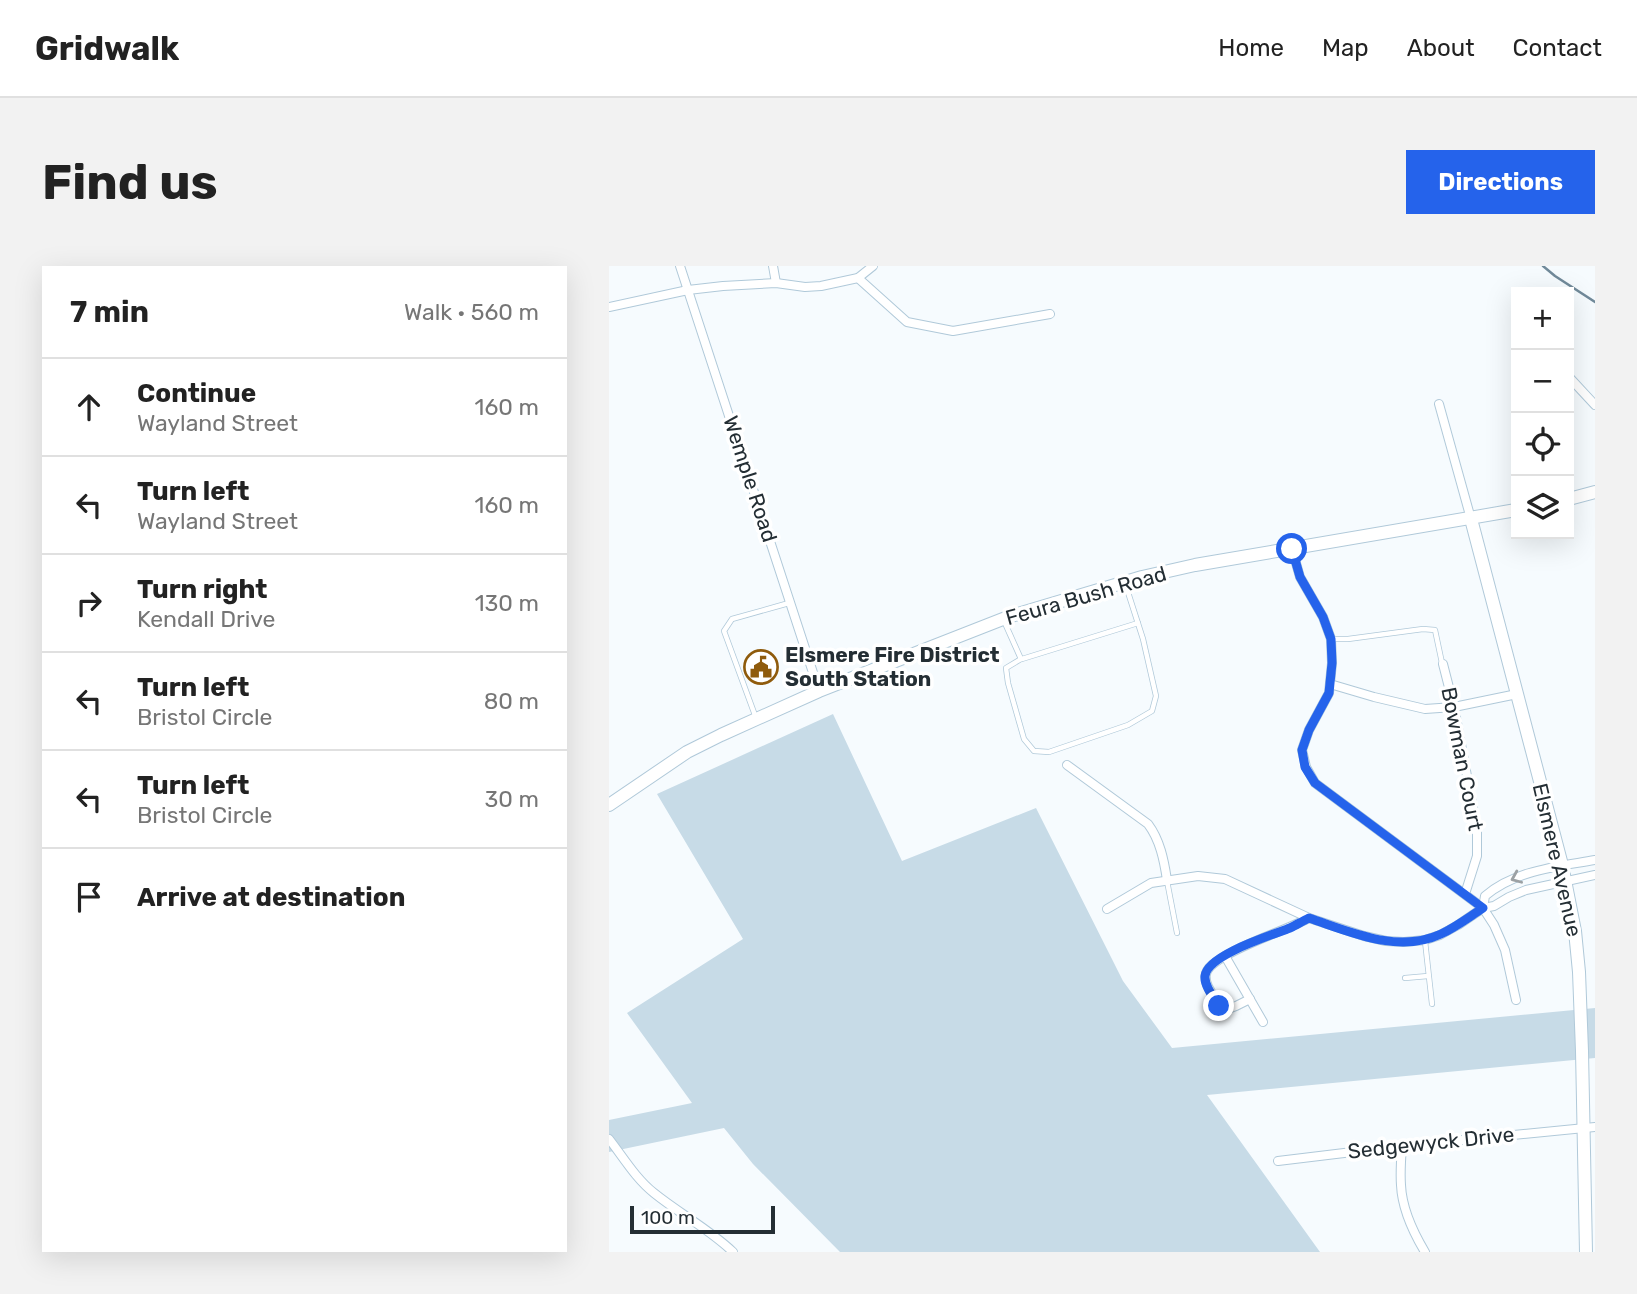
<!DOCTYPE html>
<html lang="en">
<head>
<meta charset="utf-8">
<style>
  body { margin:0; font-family:Rubik,sans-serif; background:#f2f2f2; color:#222 }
  .controls { position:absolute; right:21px; top:21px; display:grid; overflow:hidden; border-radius:0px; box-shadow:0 7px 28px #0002 }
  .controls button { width:63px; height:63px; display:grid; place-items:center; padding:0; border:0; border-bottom:2px solid #e0e0e0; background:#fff; color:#222; font:35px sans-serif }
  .scale { position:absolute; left:21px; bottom:18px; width:145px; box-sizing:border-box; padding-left:7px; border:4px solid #242e34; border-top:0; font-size:19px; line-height:24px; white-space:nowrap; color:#242e34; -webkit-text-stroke:5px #fff; paint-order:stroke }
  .stop { position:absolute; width:21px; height:21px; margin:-16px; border:5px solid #2563eb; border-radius:50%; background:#fff }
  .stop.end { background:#2563eb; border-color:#fff; box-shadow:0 2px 7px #0008 }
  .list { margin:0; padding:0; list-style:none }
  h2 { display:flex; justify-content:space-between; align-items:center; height:91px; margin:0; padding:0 28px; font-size:30px }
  h2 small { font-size:23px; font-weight:400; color:#767676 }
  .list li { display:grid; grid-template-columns:46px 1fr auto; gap:21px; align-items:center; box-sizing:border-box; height:98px; padding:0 28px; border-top:2px solid #e0e0e0 }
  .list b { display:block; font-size:26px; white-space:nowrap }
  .list p { margin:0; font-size:23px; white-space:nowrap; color:#767676 }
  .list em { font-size:23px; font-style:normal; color:#767676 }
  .icon { flex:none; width:38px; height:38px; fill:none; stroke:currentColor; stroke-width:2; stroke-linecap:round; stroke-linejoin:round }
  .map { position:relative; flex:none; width:986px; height:986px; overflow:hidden; border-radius:0px }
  header { display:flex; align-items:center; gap:42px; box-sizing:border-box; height:98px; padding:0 35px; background:#fff; border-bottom:2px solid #e0e0e0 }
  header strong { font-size:33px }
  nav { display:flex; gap:38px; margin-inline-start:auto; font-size:24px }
  .intro { display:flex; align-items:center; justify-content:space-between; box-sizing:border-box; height:168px; padding:0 42px }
  h1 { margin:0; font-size:49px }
  .button { padding:18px 32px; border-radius:0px; background:#2563eb; color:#fff; font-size:24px; font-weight:700 }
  main { display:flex; gap:42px; padding:0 42px }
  aside { flex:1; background:#fff; border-radius:0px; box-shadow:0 7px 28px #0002 }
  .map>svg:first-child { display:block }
  .green { fill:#c7dbe7 }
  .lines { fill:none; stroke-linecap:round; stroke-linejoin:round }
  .stream { stroke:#718a9a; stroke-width:2.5 }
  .lane-casing { stroke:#b0c9d9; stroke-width:6 }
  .street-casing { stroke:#b0c9d9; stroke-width:10 }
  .secondary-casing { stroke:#b0c9d9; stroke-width:14 }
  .lane { stroke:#fff; stroke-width:4.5 }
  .street { stroke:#fff; stroke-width:8 }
  .secondary { stroke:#fff; stroke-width:12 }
  .oneway { stroke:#9ca1a4 }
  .route { stroke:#2563eb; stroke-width:9 }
  .labels { text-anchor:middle; stroke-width:7; stroke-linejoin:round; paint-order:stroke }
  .street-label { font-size:21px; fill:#242e34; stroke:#fff }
  .poi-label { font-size:21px; font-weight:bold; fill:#242e34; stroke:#fff; text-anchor:start }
</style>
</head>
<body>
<header>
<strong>Gridwalk</strong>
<nav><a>Home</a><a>Map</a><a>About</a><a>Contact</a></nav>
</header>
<div class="intro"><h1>Find us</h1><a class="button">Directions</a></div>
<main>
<aside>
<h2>7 min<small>Walk · 560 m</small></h2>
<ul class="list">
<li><svg class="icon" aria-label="ahead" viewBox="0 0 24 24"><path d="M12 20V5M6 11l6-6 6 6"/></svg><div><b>Continue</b><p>Wayland Street</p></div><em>160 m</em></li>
<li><svg class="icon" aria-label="left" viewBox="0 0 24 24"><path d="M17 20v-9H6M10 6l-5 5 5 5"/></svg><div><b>Turn left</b><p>Wayland Street</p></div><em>160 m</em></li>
<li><svg class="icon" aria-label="right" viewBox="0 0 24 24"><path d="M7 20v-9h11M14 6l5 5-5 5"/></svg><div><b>Turn right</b><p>Kendall Drive</p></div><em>130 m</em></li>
<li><svg class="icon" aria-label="left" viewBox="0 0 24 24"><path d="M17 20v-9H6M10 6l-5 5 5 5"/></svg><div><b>Turn left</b><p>Bristol Circle</p></div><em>80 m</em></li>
<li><svg class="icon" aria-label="left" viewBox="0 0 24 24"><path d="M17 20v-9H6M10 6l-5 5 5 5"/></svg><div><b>Turn left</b><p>Bristol Circle</p></div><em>30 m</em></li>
<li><svg class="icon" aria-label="arrive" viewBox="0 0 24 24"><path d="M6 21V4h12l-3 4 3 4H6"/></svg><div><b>Arrive at destination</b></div></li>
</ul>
</aside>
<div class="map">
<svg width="986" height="986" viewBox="0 0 986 986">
  <rect width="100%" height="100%" fill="#f6fbfe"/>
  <!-- green -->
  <path class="green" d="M224 448 293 595 427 542 514 715 563 782 986 742V792L598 829 711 986H231L144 898 115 862 0 886V854L83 837 18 747 134 673 48 528Z"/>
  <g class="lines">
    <!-- stream -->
    <path class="stream" d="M934 0 946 10 986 36"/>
    <!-- lane casing -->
    <g class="lane-casing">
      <g id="lane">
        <path d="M395 355 412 393 397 402 399 417 415 473 425 485 440 486 519 459 543 445 547 430 534 373 516 317"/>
        <path d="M722 373H739L814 363 826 364 833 397"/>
        <path d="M413 393 529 357"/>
        <path d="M147 452 115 365 123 353 180 337"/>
        <path d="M558 615 568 667"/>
        <path d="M816 675 823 738"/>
        <path d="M796 712 819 710"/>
      </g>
    </g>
    <!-- street casing -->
    <g class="street-casing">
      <g id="street">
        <path d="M71 0 210 425"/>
        <path d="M164 0 167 17"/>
        <path d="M249 12 298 56 344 65 441 48"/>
        <path d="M0 41 79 24 114 20 167 17 196 21 212 20 249 12 264 0"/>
        <path d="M960 111 986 139"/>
        <path d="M830 138 862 253"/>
        <path d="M683 283 691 311 714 351 722 373 723 397 720 427 700 464 693 484 697 501 706 517 874 642 885 659 896 684 907 734"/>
        <path d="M834 398 845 441 868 563V590L856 628"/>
        <path d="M721 418 765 431 816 443 845 441 908 428"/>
        <path d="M458 499 539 558C551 574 555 594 558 614"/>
        <path d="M874 642 876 630C907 604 947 601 986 594"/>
        <path d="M498 643 542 617 589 610 616 613 700 652 755 670 777 675 795 676 816 674 831 669 849 659 874 642 885 640 900 631 917 624 986 609"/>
        <path d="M616 690C599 700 590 707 602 726 606 733 609 740 616 744L627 740 641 733"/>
        <path d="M654 756 616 690C643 674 673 666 700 652"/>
        <path d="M0 873C14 891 27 913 45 927 71 948 100 963 124 986"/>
        <path d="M793 880C792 893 791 906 792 919 793 943 804 966 816 986"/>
        <path d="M669 895 793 880 986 861"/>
      </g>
    </g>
    <!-- secondary casing -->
    <g class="secondary-casing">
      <g id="secondary">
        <path d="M960 233 986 226"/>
        <path d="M862 253 953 599 966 665 970 706 973 785 977 986"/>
        <path d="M0 539 78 486 112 469 210 425 399 351 533 311 586 299 907 244"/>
      </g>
    </g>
    <!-- lane -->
    <use href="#lane" class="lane"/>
    <!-- street -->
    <use href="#street" class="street"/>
    <!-- secondary -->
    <use href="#secondary" class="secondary"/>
  </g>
  <!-- one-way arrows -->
  <defs><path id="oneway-chevron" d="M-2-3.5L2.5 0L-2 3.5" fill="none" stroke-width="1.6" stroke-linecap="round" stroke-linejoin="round" transform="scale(1.75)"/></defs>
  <use class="oneway" href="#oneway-chevron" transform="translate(907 612) rotate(157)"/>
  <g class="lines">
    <!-- route -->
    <path class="route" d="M610 740C605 732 595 720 596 710 598 689 663 669 681 662 687 659 694 655 700 652 742 666 789 688 832 668 847 661 860 651 874 642L706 517 696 501 693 484 700 464 720 427 723 397 722 373 714 351 691 311 683 283"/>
  </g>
  <!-- icons -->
  <defs>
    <g id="civic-ring" transform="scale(1.75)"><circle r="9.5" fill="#fff" stroke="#8f5b0c" stroke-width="1.5"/><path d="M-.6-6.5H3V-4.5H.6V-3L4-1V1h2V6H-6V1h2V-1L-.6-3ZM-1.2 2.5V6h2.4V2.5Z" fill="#8f5b0c"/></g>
  </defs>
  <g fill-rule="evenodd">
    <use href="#civic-ring" x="152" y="401"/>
  </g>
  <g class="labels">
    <!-- street labels -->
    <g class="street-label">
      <text transform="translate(141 213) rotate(72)" y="7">Wemple Road</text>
      <text transform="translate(477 330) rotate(-16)" y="7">Feura Bush Road</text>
      <text transform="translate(853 493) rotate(79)" y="7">Bowman Court</text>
      <text transform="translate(948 594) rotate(77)" y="7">Elsmere Avenue</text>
      <text transform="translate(822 877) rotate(-6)" y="7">Sedgewyck Drive</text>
    </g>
    <!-- poi labels -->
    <g class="poi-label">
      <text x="176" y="396">Elsmere Fire District<tspan x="176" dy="24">South Station</tspan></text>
    </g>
  </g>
</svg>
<div class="controls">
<button>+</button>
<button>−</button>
<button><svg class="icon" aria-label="locate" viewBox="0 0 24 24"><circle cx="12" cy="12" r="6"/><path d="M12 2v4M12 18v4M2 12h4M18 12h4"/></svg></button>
<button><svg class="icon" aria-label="layers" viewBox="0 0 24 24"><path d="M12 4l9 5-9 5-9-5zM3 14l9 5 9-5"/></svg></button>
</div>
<div class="scale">100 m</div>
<div class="stop" style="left:683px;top:283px"></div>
<div class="stop end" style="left:610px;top:740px"></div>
</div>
</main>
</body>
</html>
